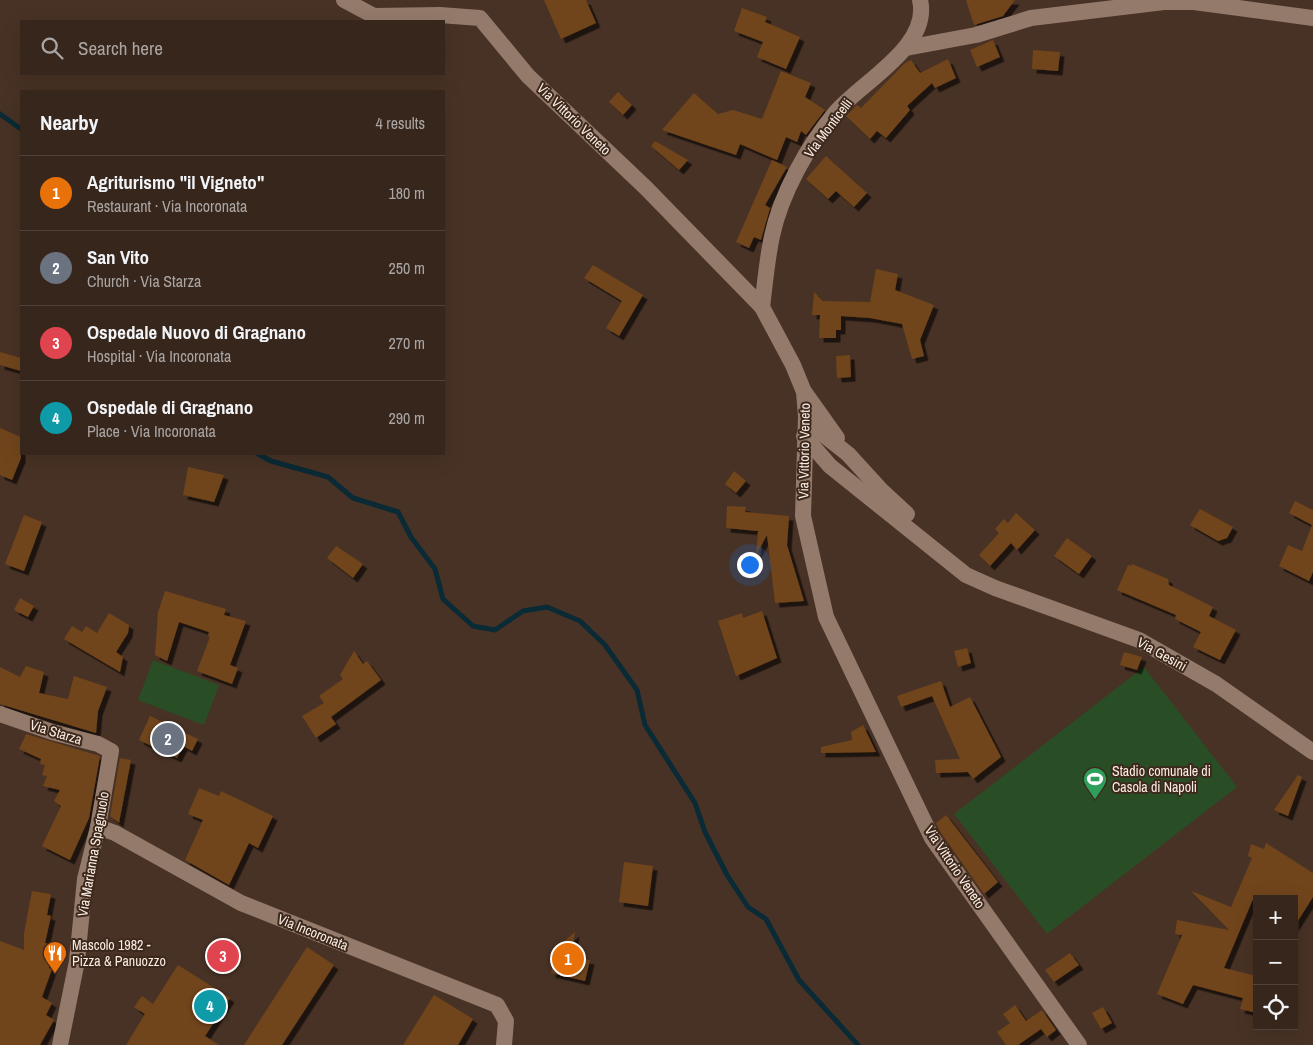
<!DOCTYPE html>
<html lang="en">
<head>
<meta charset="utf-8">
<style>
  body { margin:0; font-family:"Archivo Narrow",sans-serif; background:#3d2e25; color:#f1f3f6 }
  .controls { position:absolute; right:15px; bottom:15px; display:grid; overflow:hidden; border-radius:0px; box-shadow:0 5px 20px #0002 }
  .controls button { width:45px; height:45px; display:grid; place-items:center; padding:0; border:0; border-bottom:1px solid #50433b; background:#36261c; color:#f1f3f6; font:25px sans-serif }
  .you { position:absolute; left:749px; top:564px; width:18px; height:18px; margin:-12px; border:4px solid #fff; border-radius:50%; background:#1a73e8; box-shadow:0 0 0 8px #1a73e833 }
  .badge { display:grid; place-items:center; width:32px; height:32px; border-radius:50%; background:#8abfa5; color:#fff; font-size:16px; font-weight:700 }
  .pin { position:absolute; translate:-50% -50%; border:2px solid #fff; box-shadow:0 1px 5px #0006 }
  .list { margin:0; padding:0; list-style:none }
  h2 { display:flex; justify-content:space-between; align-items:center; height:65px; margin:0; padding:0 20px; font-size:21px }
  h2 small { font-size:16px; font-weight:400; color:#aaa5a3 }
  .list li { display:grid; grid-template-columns:32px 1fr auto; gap:15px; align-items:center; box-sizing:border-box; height:75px; padding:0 20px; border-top:1px solid #50433b }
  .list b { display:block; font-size:19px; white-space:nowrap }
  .list p { margin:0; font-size:16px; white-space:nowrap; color:#aaa5a3 }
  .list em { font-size:16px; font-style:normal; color:#aaa5a3 }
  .icon { flex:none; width:28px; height:28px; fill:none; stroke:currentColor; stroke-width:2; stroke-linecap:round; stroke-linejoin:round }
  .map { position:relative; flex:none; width:1313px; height:1045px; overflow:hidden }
  .search { position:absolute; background:#36261c; box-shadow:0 5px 20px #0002; left:20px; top:20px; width:425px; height:55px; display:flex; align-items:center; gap:12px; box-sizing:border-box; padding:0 18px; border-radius:0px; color:#aaa5a3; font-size:19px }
  .panel { position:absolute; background:#36261c; box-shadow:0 5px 20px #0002; left:20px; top:90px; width:425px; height:365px; border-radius:0px }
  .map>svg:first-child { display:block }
  .green { fill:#294e25 }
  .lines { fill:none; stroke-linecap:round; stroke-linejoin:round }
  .stream { stroke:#0a2a35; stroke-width:5 }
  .building { fill:#71441a; filter:url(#shadow) }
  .minor { stroke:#937a6b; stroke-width:16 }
  .labels { text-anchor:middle; stroke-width:4; stroke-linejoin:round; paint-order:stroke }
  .street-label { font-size:14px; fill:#faece3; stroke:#3d281c }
  .poi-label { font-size:14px; fill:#faece3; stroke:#3d281c; text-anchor:start }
</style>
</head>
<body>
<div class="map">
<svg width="1313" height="1045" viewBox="0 0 1313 1045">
  <defs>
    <filter id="shadow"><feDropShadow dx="4.5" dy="4.5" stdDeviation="0" flood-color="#0009"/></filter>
  </defs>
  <rect width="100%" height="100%" fill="#483225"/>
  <!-- green -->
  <g class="green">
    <path d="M153 660 219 685 204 725 138 700Z"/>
    <path d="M1144 667 1237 787 1047 934 954 814Z"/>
  </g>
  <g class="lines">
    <!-- stream -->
    <g class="stream">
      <path d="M0 114 21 129"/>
      <path d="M258 454 271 461 328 477 353 498 398 512 411 537 435 569 443 599 473 626 495 630 523 611 547 607 580 621 605 645 637 690 645 725 695 803 705 832 727 875 748 907 766 919 799 980 858 1045"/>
    </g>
  </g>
  <!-- building -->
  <g class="building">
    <path d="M544 0H586L596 23 561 39Z"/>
    <path d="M966 0H1015L1003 16 974 25Z"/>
    <path d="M742 8 767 17 765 22 800 37 786 69 757 57 763 42 734 31Z"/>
    <path d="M993 40 1000 57 977 67 970 50Z"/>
    <path d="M1033 50 1060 52 1058 71 1032 69Z"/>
    <path d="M948 59 956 78 935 88 932 83 907 106 910 110 886 138 877 131 870 139 846 116 857 105 861 108 905 63 911 60 920 73Z"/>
    <path d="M781 71 811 83 805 97 825 110 806 135 801 131 797 142 786 137 777 160 740 144 736 155 662 130 694 93 718 114 733 110 762 119Z"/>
    <path d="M618 92 632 105 623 115 609 102Z"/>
    <path d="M655 141 688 160 679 170 651 146Z"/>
    <path d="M826 156 867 193 854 207 836 191 828 199 806 179Z"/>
    <path d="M772 160 787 167 765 205 770 208 761 240 754 237 749 248 736 242Z"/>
    <path d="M593 265 643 295 619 336 606 328 622 301 584 278Z"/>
    <path d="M876 269 898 274 895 290 934 305 920 340 924 356 912 359 902 324 870 318 841 316V330H836V338H819L820 315H812L814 292 823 301 870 302Z"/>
    <path d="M0 352 21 358V371L0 365Z"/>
    <path d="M850 355 851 377 837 378 836 356Z"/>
    <path d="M0 428 21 437V458L12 480 0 475Z"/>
    <path d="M188 467 224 475 214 502 183 495Z"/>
    <path d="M734 471 746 481 736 493 725 484Z"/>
    <path d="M1295 501 1313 510V572L1309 581 1279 566 1288 545 1302 551 1312 525 1289 513Z"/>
    <path d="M727 506 746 507 745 512 789 516 787 545 804 601 775 603 767 535 756 555 758 531 726 528Z"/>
    <path d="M1200 509 1233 527 1227 538 1218 541 1190 525Z"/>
    <path d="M1016 513 1035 530 1017 550 1011 543 990 566 979 555 999 533 995 529 1004 519 1008 523Z"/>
    <path d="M24 515 42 522 24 571 5 564Z"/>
    <path d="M1067 538 1092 556 1079 574 1054 556Z"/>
    <path d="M336 546 363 564 353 578 327 558Z"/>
    <path d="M1132 564 1168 579 1169 585 1213 607 1209 616 1236 630 1220 660 1193 647 1201 632 1175 619 1176 615 1117 590 1128 565 1131 566Z"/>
    <path d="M165 591 226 609 224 615 246 621 230 665 238 668 232 684 197 671 210 637 208 636 209 632 179 622 167 661 155 655 158 612Z"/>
    <path d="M20 598 34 606 28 617 14 610Z"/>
    <path d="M762 611 777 658 736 676 718 621 742 613 743 618Z"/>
    <path d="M109 613 129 625 128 633 116 652 123 657 120 672 64 639 72 626 82 632 86 626 97 633Z"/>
    <path d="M967 648 971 663 958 667 954 651Z"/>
    <path d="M354 651 363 664 367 661 381 680 331 717 336 724 316 738 302 716 324 703 319 696 343 679 340 675Z"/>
    <path d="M1124 652 1142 657 1137 670 1120 665Z"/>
    <path d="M26 666 44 672 39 693 68 699 74 676 107 687 98 711 96 733 0 704V667L20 677Z"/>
    <path d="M941 681 950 707 970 697 1001 757 973 779 968 772 936 773 935 760 960 759 932 696 901 707 897 696Z"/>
    <path d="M150 716 198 739 192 751 183 746 177 758 139 740Z"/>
    <path d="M863 725 876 752 821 753V747L852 740 851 732Z"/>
    <path d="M26 734 100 756 89 818 70 860 42 846 61 806 54 801 60 790 43 786 47 776 42 775 45 765 40 764 41 759 19 749Z"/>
    <path d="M120 758 131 760 119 823 110 816Z"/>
    <path d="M1298 775 1302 777 1288 816 1274 810Z"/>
    <path d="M199 788 219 796 221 791 273 816 258 848 249 843 229 885 185 860 203 820 188 814Z"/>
    <path d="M946 815 998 882 984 894 941 833 936 823Z"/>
    <path d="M1266 843 1313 873V897L1294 927V899H1253L1224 968 1257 976V1013L1240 1009 1243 998 1193 985 1183 1004 1157 994 1182 935 1175 934 1177 920 1229 930 1191 891 1231 907 1252 858 1248 856 1251 844 1264 849Z"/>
    <path d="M624 862 653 866 648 906 619 902Z"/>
    <path d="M32 891 51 894 47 915 51 916 45 943 49 944V968L52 969 42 997 52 1003 46 1015 54 1020 40 1045H0V941L24 950V933Z"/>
    <path d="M575 932 571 957 590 960 585 981 551 973 556 948Z"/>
    <path d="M307 947 334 965 282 1045H244Z"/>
    <path d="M1070 953 1079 965 1054 982 1045 970Z"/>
    <path d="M178 965 230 998 205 1036 219 1045H126L145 1014 134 1007 142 996 153 1004Z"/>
    <path d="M434 995 473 1019 458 1045H403Z"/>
    <path d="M1015 1005 1026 1021 1042 1010 1056 1030 1047 1037 1041 1029 1018 1045H1006L997 1032 1010 1023 1003 1014Z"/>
    <path d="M1103 1007 1112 1023 1101 1029 1092 1013Z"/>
  </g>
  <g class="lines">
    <!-- minor -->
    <g class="minor">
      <path d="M344 0 374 16 440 15 480 18 528 76 646 188 762 307 793 365 804 392 806 416 803 516 826 617 932 838 1079 1045"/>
      <path d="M906 48 976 35 1031 18 1164 2H1194L1313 18"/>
      <path d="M762 307C765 284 767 259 772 236 781 194 808 145 836 112 863 81 931 46 920 0"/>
      <path d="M805 393 837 438"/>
      <path d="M806 421 848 454 880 489 907 514"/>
      <path d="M804 436 830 466 966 575 995 588 1139 640 1216 684 1313 752"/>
      <path d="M0 714 52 732 98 744 111 751 98 827 85 879 77 961 60 1045"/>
      <path d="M98 827 115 833 241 903 497 1005 506 1021 504 1045"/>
    </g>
  </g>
  <!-- icons -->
  <defs>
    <g id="stadium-pin" transform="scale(1.25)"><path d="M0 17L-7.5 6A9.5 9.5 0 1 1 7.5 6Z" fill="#2e9e5b" stroke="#3d281c"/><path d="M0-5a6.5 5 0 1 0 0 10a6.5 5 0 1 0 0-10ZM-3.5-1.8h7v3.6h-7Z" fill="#fff"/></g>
    <g id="restaurant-pin" transform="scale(1.25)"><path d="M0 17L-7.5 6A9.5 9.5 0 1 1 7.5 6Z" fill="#e8710a" stroke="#3d281c"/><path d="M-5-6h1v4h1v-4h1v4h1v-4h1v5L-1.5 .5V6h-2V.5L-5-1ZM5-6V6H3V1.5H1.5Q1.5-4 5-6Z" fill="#fff"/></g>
  </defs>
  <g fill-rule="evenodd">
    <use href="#stadium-pin" x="1095" y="779"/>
    <use href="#restaurant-pin" x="55" y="953"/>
  </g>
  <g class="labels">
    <!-- street labels -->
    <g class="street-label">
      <text transform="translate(574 119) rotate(44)" y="5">Via Vittorio Veneto</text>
      <text transform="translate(828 128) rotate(-53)" y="5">Via Monticelli</text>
      <text transform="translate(804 451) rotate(-89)" y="5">Via Vittorio Veneto</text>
      <text transform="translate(1162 654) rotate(29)" y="5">Via Gesini</text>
      <text transform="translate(56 732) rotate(17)" y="5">Via Starza</text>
      <text transform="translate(93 854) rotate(-80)" y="5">Via Marianna Spagnuolo</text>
      <text transform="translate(955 867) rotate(56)" y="5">Via Vittorio Veneto</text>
      <text transform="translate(313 932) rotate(22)" y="5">Via Incoronata</text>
    </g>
    <!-- poi labels -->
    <g class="poi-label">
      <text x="1112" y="776">Stadio comunale di<tspan x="1112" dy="16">Casola di Napoli</tspan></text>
      <text x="72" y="950">Mascolo 1982 -<tspan x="72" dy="16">Pizza &amp; Panuozzo</tspan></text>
    </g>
  </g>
</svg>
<div class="controls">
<button>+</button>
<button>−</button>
<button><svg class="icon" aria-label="locate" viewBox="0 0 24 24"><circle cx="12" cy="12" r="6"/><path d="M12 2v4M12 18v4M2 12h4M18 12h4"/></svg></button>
</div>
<div class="you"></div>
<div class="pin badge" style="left:568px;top:959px;background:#e8710a">1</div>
<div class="pin badge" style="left:168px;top:739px;background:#6b7280">2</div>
<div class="pin badge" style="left:223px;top:956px;background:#e0444e">3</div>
<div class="pin badge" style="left:210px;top:1006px;background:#0f9aa8">4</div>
<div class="search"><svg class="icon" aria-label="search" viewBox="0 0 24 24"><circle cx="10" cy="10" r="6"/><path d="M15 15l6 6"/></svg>Search here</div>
<section class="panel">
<h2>Nearby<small>4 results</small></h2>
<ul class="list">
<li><span class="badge" style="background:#e8710a">1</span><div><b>Agriturismo &quot;il Vigneto&quot;</b><p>Restaurant · Via Incoronata</p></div><em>180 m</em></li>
<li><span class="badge" style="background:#6b7280">2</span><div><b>San Vito</b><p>Church · Via Starza</p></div><em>250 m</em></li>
<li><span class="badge" style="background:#e0444e">3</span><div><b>Ospedale Nuovo di Gragnano</b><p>Hospital · Via Incoronata</p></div><em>270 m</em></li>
<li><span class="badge" style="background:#0f9aa8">4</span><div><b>Ospedale di Gragnano</b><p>Place · Via Incoronata</p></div><em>290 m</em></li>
</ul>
</section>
</div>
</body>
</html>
